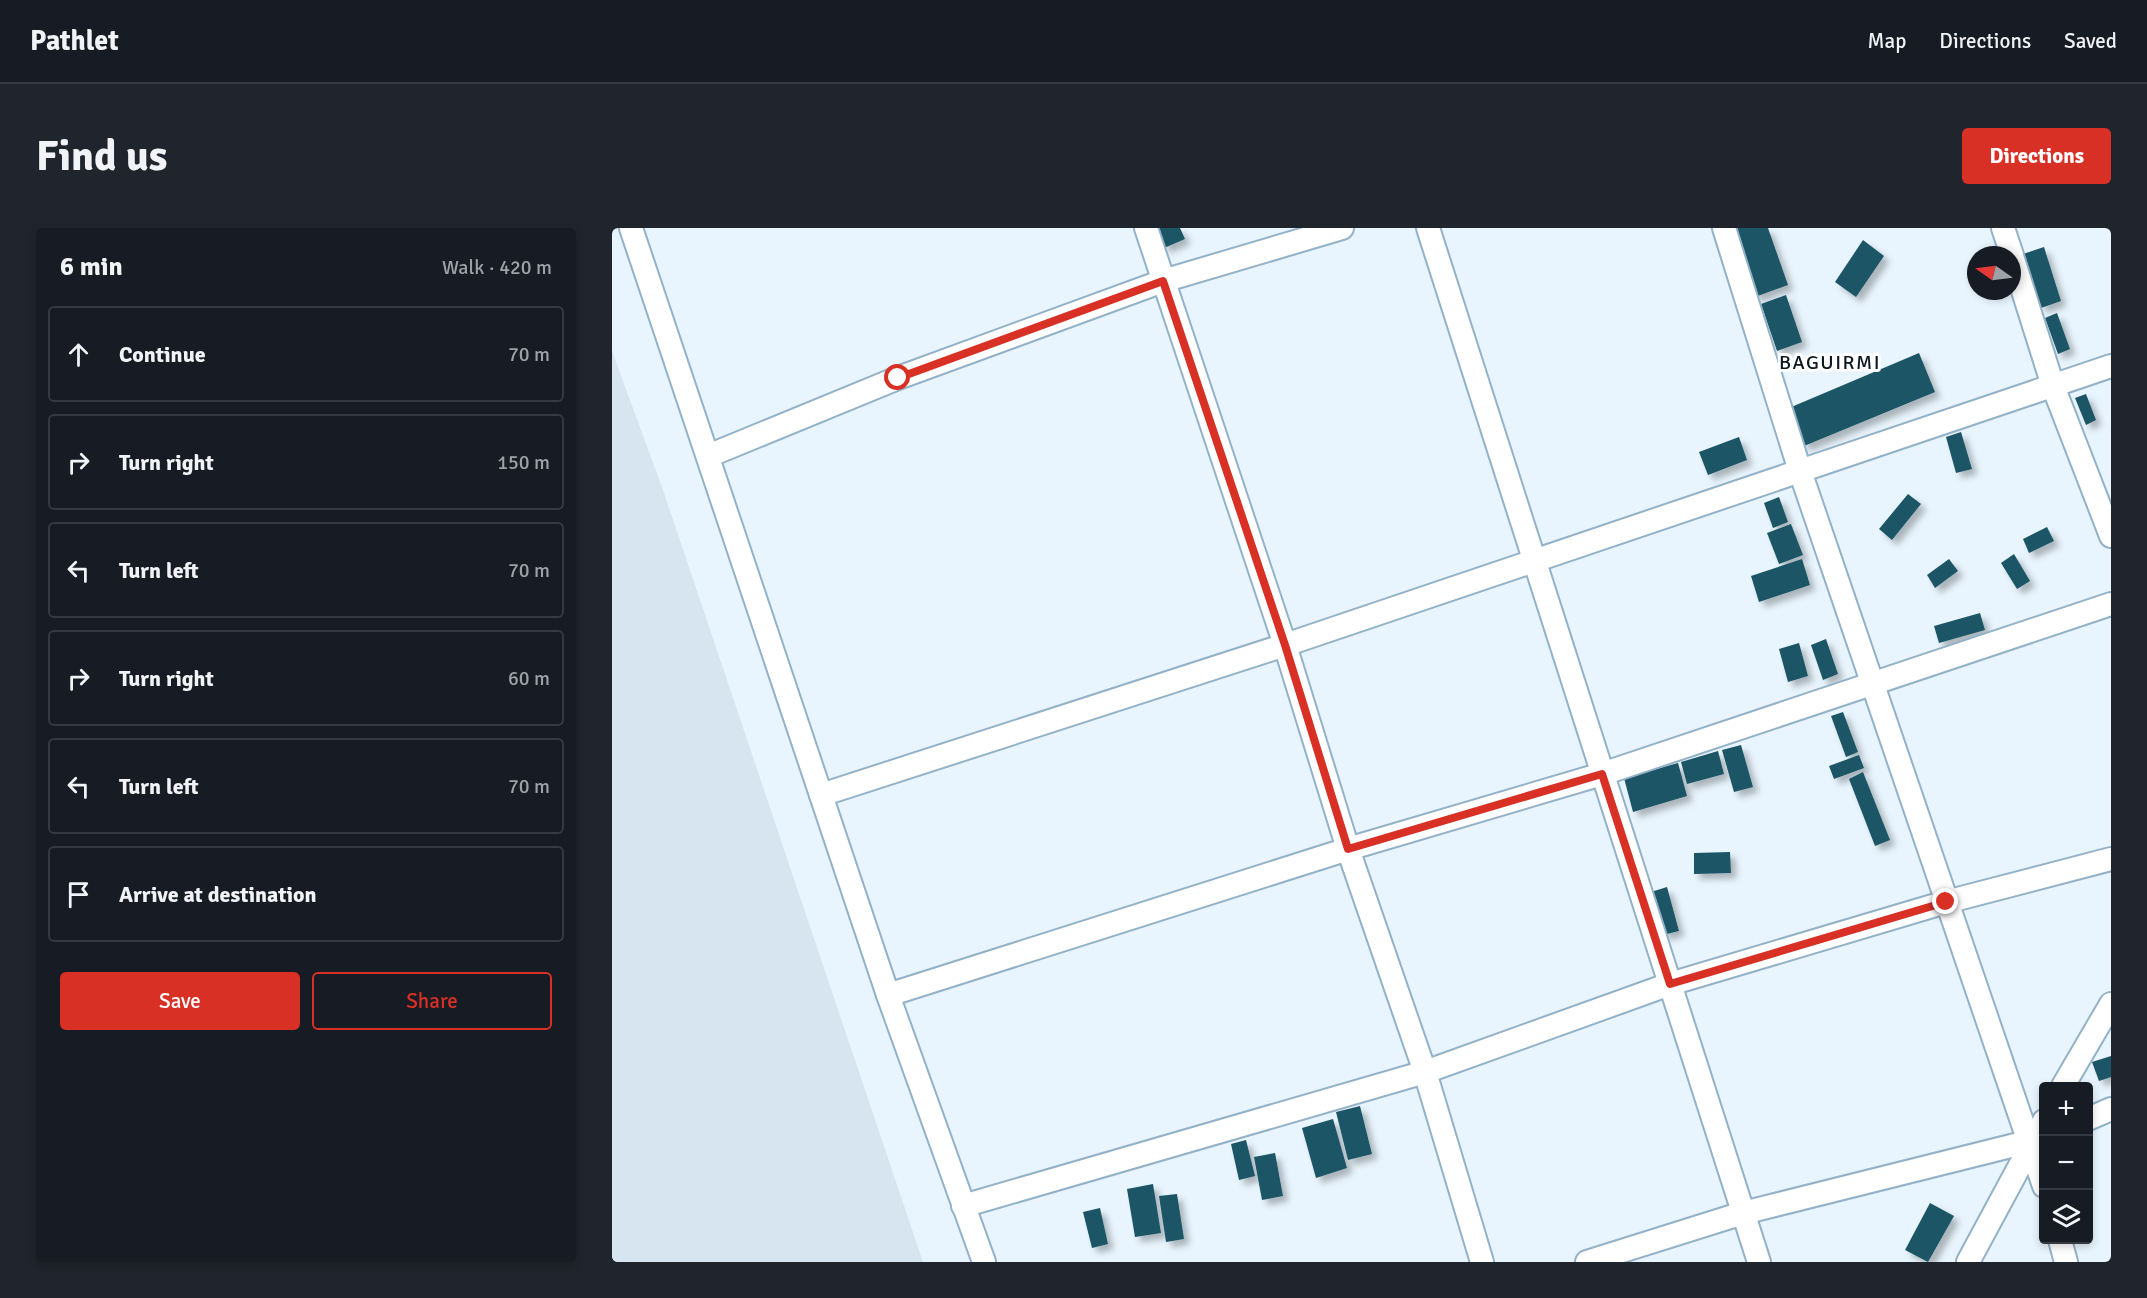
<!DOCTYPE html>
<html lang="en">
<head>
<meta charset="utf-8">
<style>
  body { margin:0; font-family:Signika,sans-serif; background:#20242c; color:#f1f3f6 }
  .controls { position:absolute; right:18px; bottom:18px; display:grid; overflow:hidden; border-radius:6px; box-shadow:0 3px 9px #0003 }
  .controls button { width:54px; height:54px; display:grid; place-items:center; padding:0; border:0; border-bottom:2px solid #363941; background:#171b24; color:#f1f3f6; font:30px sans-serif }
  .compass { position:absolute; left:1355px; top:18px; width:54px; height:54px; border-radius:50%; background:#171b24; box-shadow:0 3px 9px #0003; rotate:284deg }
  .stop { position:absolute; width:18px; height:18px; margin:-14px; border:4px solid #d93025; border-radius:50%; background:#fff }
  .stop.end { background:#d93025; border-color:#fff; box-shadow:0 2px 6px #0008 }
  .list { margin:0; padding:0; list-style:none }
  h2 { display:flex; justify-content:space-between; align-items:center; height:78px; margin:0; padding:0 24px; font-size:26px }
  h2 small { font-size:20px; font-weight:400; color:#9ea1a6 }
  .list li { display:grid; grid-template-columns:39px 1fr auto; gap:18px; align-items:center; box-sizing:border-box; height:96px; margin:0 12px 12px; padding:0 12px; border:2px solid #363941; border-radius:6px }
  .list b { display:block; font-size:22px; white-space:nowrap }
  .list em { font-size:20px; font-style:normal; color:#9ea1a6 }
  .actions { display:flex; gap:12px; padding:18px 24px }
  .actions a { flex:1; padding:14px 0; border:2px solid #d93025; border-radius:6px; text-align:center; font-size:21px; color:#d93025 }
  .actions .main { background:#d93025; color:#fff }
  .icon { flex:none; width:33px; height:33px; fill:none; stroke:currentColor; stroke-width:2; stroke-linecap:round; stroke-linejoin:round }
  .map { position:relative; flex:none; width:1499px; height:1034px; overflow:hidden; border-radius:6px }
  header { display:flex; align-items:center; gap:36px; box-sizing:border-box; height:84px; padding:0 30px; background:#171b24; border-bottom:2px solid #363941 }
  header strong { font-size:28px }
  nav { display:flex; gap:33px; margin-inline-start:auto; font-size:21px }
  .intro { display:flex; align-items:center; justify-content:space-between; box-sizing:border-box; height:144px; padding:0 36px }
  h1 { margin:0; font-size:42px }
  .button { padding:15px 27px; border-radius:6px; background:#d93025; color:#fff; font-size:21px; font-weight:700 }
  main { display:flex; gap:36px; padding:0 36px }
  aside { flex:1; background:#171b24; border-radius:6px; box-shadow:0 3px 9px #0003 }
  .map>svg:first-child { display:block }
  .built { fill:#d7e5f0 }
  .building { fill:#1b5565; filter:url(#shadow) }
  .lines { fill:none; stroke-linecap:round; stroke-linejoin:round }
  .street-casing { stroke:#93b1c7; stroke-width:26 }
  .street { stroke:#fff; stroke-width:22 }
  .route { stroke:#d93025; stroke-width:8 }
  .labels { text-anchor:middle; stroke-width:6; stroke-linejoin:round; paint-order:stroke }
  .neighbourhood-label { font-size:20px; letter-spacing:1.5px; fill:#0c171f; stroke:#fff }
</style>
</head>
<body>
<header>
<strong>Pathlet</strong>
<nav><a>Map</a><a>Directions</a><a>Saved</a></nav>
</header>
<div class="intro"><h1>Find us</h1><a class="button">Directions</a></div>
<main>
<aside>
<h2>6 min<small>Walk · 420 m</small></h2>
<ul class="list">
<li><svg class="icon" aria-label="ahead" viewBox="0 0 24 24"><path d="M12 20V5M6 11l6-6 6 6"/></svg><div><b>Continue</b></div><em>70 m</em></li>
<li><svg class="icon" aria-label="right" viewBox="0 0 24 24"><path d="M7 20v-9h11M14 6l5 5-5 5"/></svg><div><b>Turn right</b></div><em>150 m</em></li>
<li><svg class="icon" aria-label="left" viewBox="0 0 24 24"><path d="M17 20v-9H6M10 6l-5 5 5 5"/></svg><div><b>Turn left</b></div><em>70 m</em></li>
<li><svg class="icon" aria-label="right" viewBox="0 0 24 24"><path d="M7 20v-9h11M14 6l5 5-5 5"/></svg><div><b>Turn right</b></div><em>60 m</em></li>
<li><svg class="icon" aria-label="left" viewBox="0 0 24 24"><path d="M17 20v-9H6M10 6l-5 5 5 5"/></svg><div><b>Turn left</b></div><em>70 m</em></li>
<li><svg class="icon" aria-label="arrive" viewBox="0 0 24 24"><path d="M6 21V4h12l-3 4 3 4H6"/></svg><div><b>Arrive at destination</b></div></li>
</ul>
<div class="actions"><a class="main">Save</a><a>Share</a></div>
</aside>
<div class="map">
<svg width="1499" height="1034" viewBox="0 0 1499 1034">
  <defs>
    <filter id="shadow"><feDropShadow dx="5.5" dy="5.5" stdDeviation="3" flood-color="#0004"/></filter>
  </defs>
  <rect width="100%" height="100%" fill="#e9f5fe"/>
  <!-- built -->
  <path class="built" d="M0 123 51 262 311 1034H0Z"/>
  <!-- building -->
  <g class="building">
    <path d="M544 0H568L573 11 552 20Z"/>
    <path d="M1125 0H1156L1176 57 1143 69 1120 2Z"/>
    <path d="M1251 12 1272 28 1244 69 1223 54Z"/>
    <path d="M1432 19 1449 73 1429 80 1411 26Z"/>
    <path d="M1174 67 1190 114 1165 123 1149 76Z"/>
    <path d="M1445 85 1458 121 1446 126 1433 90Z"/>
    <path d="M1307 125 1323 164 1192 218 1177 180Z"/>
    <path d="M1474 166 1484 192 1474 197 1463 170Z"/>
    <path d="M1349 204 1360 241 1344 245 1334 209Z"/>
    <path d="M1127 209 1135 232 1096 247 1087 224Z"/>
    <path d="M1296 266 1309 276 1280 312 1267 301Z"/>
    <path d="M1167 269 1176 294 1161 300 1152 275Z"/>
    <path d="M1179 296 1191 327 1167 336 1155 305Z"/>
    <path d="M1435 299 1442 313 1417 325 1411 311Z"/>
    <path d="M1402 326 1418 353 1405 361 1389 335Z"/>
    <path d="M1190 331 1198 357 1147 374 1139 348Z"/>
    <path d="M1337 331 1346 343 1323 360 1315 347Z"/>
    <path d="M1368 385 1373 402 1327 415 1322 398Z"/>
    <path d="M1214 411 1226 446 1211 452 1199 417Z"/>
    <path d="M1187 415 1196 448 1176 454 1167 421Z"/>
    <path d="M1231 484 1246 524 1234 529 1219 488Z"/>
    <path d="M1129 517 1141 559 1122 564 1110 522Z"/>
    <path d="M1106 523 1112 546 1075 556 1069 534Z"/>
    <path d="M1247 527 1252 540 1222 551 1217 538Z"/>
    <path d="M1066 535 1075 568 1021 584 1012 550Z"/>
    <path d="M1251 544 1278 612 1263 618 1237 551Z"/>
    <path d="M1118 624 1119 645 1082 646V625Z"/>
    <path d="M1055 659 1067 703 1051 707 1039 664Z"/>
    <path d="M1499 828V849L1487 853 1480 834Z"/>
    <path d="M748 878 760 926 736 932 724 884Z"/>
    <path d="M721 891 735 940 704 950 690 900Z"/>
    <path d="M634 912 643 948 627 952 619 916Z"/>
    <path d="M663 925 671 968 650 972 642 929Z"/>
    <path d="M541 956 549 1005 523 1009 515 961Z"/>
    <path d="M565 966 572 1011 554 1014 547 968Z"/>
    <path d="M1318 975 1342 988 1316 1034 1293 1022Z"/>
    <path d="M488 980 496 1016 480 1020 471 984Z"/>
  </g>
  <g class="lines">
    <!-- street casing -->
    <g class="street-casing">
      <g id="street">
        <path d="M19 0 276 767 372 1034"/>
        <path d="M534 0 673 417 736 621 813 844 870 1034"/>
        <path d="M816 0 1147 1034"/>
        <path d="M1112 0 1188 243 1432 958"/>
        <path d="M1391 0 1400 27"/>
        <path d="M1400 28 1441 158 1499 308"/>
        <path d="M96 228 286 150 551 53 730 0"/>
        <path d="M209 567 673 417 1499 138"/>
        <path d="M276 767 736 621 990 546 1499 376"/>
        <path d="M1451 858 1499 776"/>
        <path d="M1476 891 1499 881"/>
        <path d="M351 978 813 844 1058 756 1334 674 1499 631"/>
        <path d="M1448 1012 1454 1034"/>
        <path d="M975 1034 1131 985 1431 910"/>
        <path d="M1356 1034 1432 893"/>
      </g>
    </g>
    <!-- street -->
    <use href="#street" class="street"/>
  </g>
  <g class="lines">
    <!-- route -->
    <path class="route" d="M286 150 551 53 673 417 736 621 990 546 1058 756 1334 674"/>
  </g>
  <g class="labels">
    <!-- neighbourhood labels -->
    <g class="neighbourhood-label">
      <text x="1218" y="141">BAGUIRMI</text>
    </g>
  </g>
</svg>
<div class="controls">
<button>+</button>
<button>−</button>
<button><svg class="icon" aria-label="layers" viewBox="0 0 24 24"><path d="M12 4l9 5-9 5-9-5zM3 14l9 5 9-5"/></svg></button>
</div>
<svg class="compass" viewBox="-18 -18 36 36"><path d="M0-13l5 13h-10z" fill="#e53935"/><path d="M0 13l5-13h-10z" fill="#9ea1a6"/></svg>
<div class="stop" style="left:286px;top:150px"></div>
<div class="stop end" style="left:1334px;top:674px"></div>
</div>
</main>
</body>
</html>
